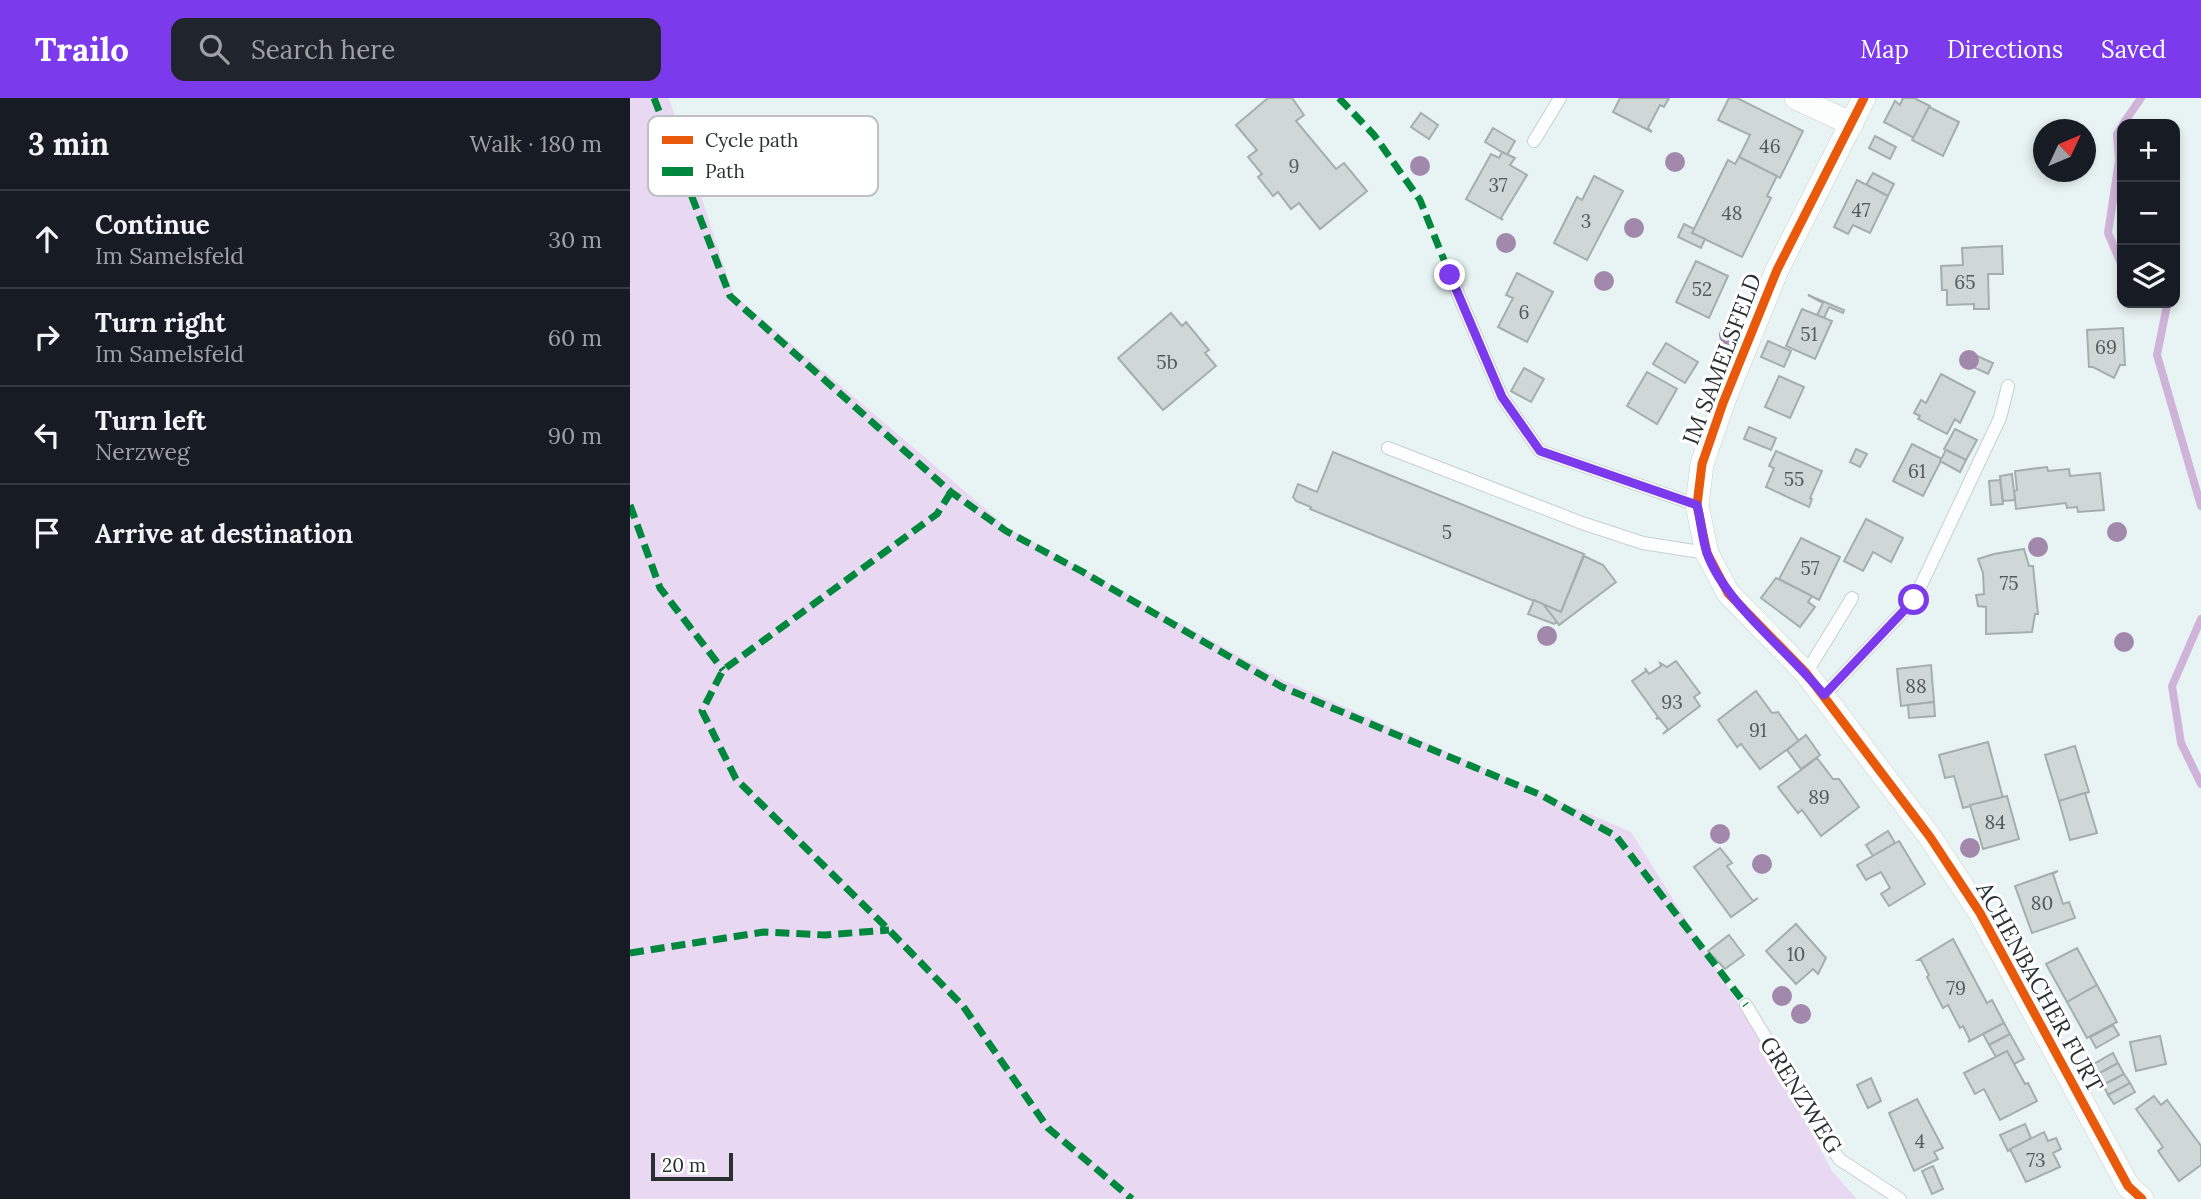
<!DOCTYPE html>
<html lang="en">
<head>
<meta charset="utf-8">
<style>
  body { margin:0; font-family:Lora,serif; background:#20242c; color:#f1f3f6 }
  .controls { position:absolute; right:21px; top:21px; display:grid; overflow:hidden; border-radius:14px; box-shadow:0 4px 10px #0003 }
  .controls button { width:63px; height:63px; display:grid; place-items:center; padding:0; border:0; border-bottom:2px solid #363941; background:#171b24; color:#f1f3f6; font:35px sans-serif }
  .compass { position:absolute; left:1403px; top:21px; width:63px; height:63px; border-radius:50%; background:#171b24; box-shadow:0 4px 10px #0003; rotate:46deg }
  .scale { position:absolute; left:21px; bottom:18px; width:82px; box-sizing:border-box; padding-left:7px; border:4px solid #293130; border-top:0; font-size:19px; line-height:24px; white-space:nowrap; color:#293130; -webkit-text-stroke:5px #fff; paint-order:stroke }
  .stop { position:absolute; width:21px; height:21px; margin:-16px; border:5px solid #7c3aed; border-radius:50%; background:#fff }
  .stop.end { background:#7c3aed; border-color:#fff; box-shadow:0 2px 7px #0008 }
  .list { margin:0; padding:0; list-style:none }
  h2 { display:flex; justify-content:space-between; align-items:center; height:91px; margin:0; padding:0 28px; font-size:30px }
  h2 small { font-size:23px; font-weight:400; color:#9ea1a6 }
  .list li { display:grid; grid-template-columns:46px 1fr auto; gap:21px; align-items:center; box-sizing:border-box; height:98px; padding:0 28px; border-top:2px solid #363941 }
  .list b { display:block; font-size:26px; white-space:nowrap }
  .list p { margin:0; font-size:23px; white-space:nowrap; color:#9ea1a6 }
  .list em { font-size:23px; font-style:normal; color:#9ea1a6 }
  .icon { flex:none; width:38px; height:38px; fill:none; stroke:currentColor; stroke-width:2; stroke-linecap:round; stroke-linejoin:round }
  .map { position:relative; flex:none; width:1571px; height:1101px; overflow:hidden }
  header { display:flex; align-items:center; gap:42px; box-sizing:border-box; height:98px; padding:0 35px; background:#7c3aed; color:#fff }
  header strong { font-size:33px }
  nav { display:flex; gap:38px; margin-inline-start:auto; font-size:24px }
  .search { width:490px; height:63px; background:#20242c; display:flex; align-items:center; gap:18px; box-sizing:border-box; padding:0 24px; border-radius:14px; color:#9ea1a6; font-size:26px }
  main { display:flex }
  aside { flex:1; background:#171b24 }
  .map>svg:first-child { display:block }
  .green { fill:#e8d8f1 }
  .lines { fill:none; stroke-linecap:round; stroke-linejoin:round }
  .stream { stroke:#d0b3d8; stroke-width:8 }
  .building { fill:#cfd8d7; stroke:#a5aeae; stroke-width:2 }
  .service-casing { stroke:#c7d0cf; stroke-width:14 }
  .minor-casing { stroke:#c7d0cf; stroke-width:24 }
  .service { stroke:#fcfdfd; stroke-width:12 }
  .minor { stroke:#fcfdfd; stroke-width:23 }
  .quiet { stroke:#00873e; stroke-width:7; stroke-dasharray:14 7; stroke-linecap:butt }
  .cycleway-casing { stroke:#fff; stroke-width:13 }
  .cycleway { stroke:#e8590c; stroke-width:9 }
  .tree { fill:#a289ac }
  .route { stroke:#7c3aed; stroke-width:9 }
  .labels { text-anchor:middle; stroke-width:6; stroke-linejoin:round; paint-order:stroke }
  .number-label { font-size:19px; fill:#525b5a }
  .street-label { font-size:23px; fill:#293130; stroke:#fff }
  .key { fill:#fff; stroke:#bfc1c1; stroke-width:2 }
  .key-label { font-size:19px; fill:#293130 }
</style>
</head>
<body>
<header>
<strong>Trailo</strong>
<div class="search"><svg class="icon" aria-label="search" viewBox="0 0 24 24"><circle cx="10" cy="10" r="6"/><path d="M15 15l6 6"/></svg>Search here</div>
<nav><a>Map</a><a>Directions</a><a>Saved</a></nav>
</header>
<main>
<aside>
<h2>3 min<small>Walk · 180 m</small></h2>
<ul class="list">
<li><svg class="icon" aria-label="ahead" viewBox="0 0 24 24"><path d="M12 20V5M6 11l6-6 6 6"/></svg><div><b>Continue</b><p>Im Samelsfeld</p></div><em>30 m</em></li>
<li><svg class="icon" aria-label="right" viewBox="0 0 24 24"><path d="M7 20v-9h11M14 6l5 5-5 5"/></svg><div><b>Turn right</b><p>Im Samelsfeld</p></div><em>60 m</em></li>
<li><svg class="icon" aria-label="left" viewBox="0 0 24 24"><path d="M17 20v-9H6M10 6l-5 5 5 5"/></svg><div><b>Turn left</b><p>Nerzweg</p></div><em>90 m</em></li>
<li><svg class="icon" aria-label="arrive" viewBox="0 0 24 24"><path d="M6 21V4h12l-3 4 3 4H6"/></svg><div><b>Arrive at destination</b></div></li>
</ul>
</aside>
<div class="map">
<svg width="1571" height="1101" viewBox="0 0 1571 1101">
  <rect width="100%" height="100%" fill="#e8f4f3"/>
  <!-- green -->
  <path class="green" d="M0 0H39L103 196 378 430 653 582 1001 734 1138 953 1202 1073 1227 1101H0Z"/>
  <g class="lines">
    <!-- stream -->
    <g class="stream">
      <path d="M1493 26 1511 0"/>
      <path d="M1492 28 1487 36 1489 62 1478 135 1492 168"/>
      <path d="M1532 205 1537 207 1527 257 1571 408"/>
      <path d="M1571 521 1542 588 1551 645 1571 686"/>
    </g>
  </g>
  <!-- building -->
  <g class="building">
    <path d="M638 0H662L674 17 666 23 706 71 714 65 737 93 690 131 669 105 661 111 648 94 643 98 628 79 632 76 618 59 627 52 606 27Z"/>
    <path d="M990 0H1039L1034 9 1030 7 1018 30 1022 34 983 14Z"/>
    <path d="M1099 0H1107L1173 33 1150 80 1109 59 1120 37 1088 22Z"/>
    <path d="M1273 0H1284L1300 8 1284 40 1254 24 1265 3 1270 7Z"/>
    <path d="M1299 9 1329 24 1313 58 1282 42Z"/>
    <path d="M791 15 808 27 799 41 781 29Z"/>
    <path d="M863 30 885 43 877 57 855 44Z"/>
    <path d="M1245 38 1266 49 1260 61 1239 50Z"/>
    <path d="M872 54 885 60 880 67 897 77 871 120 873 122 836 101 861 56 869 60Z"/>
    <path d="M1109 59 1147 78 1137 98 1141 100 1112 159 1062 135 1098 62 1105 66Z"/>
    <path d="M1243 75 1264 86 1258 98 1236 87Z"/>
    <path d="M964 78 993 93 957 162 924 145 947 99 952 102Z"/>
    <path d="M1227 82 1258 98 1240 135 1223 127 1218 136 1204 129Z"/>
    <path d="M1054 126 1064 131 1062 135 1075 141 1071 150 1048 139Z"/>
    <path d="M1372 148 1373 176H1358L1359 211H1344V206L1317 207V192H1312L1311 168 1333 167 1332 150Z"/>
    <path d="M1066 163 1098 178 1079 220 1046 204Z"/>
    <path d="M887 175 923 194 897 244 868 229 883 200 876 197Z"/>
    <path d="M1178 197 1214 212 1213 215 1199 209 1194 220 1187 217 1193 205Z"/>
    <path d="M1172 211 1202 223 1185 261 1156 248Z"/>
    <path d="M541 215 552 228 556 224 579 252 575 255 586 268 533 312 488 260Z"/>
    <path d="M1493 230 1495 267H1490L1484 280 1463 269H1459L1457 232Z"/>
    <path d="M1138 243 1161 253 1154 269 1131 259Z"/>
    <path d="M1036 245 1068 264 1055 285 1023 266Z"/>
    <path d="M1347 258 1363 265 1358 276 1343 269Z"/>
    <path d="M894 270 914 281 901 304 881 293Z"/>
    <path d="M1017 274 1047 291 1027 326 997 308Z"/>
    <path d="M1311 276 1345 294 1330 325 1325 321 1317 336 1288 321 1290 318 1284 315 1291 302 1296 305Z"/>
    <path d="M1149 278 1174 289 1160 320 1135 309Z"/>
    <path d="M1119 329 1146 340 1141 352 1114 341Z"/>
    <path d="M1325 331 1347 342 1336 362 1314 351Z"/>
    <path d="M1282 346 1312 361 1293 398 1263 383Z"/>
    <path d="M1226 351 1237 356 1230 369 1220 364Z"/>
    <path d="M1316 352 1336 362 1330 374 1310 363Z"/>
    <path d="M1146 353 1192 373 1180 400 1182 401 1179 409 1136 389 1144 370 1139 368Z"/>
    <path d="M703 354 954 456 931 514 680 411 681 409 666 403 663 399 668 386 687 394Z"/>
    <path d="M1417 369 1418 373 1439 371 1440 378 1470 375 1474 412 1448 414 1447 409 1437 410 1436 405 1386 411 1384 393 1387 392 1385 373Z"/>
    <path d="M1382 376 1385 402 1373 403 1370 378Z"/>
    <path d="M1370 382 1373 406 1361 407 1359 383Z"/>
    <path d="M1236 421 1273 440 1261 464 1243 454 1233 473 1214 463Z"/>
    <path d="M1171 440 1210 459 1189 502 1149 481Z"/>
    <path d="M1394 451 1399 468H1403L1408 516H1405L1402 534 1356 536V509L1348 508 1346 497 1354 496 1353 475 1348 461 1364 456Z"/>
    <path d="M954 458 973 467 986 484 929 527 913 506 931 514Z"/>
    <path d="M1146 480 1182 498 1178 504 1185 509 1170 529 1131 500Z"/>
    <path d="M904 502 913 506 927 524 924 526 898 516Z"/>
    <path d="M1046 563 1070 595 1064 599 1070 608 1033 636 1038 631 1029 620 1026 621 1028 619 1002 583 1016 573 1015 570 1019 576 1031 568 1030 565 1037 569Z"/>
    <path d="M1301 567 1304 604 1271 608 1267 571Z"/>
    <path d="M1126 593 1142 615 1148 614 1169 643 1130 671 1111 646 1107 649 1088 622Z"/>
    <path d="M1304 604 1305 618 1279 620 1278 607Z"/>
    <path d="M1176 637 1190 657 1171 671 1157 652Z"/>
    <path d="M1358 644 1373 700 1333 710 1324 678 1315 680 1309 657Z"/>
    <path d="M1445 648 1459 694 1429 703 1415 657Z"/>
    <path d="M1187 660 1203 681H1209L1229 709 1191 738 1172 712 1168 715 1148 689Z"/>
    <path d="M1455 695 1467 735 1440 742 1429 703Z"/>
    <path d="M1377 698 1389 741 1353 751 1340 707Z"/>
    <path d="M1258 733 1265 745 1243 758 1236 747Z"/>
    <path d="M1269 743 1295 786 1259 808 1251 796 1260 790 1251 774 1236 782 1227 767Z"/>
    <path d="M1090 750 1102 765 1097 768 1123 803 1128 800 1101 819 1064 769Z"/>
    <path d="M1428 773 1423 776 1433 806 1439 804 1445 820 1402 835 1385 788Z"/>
    <path d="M1166 826 1196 860 1188 876 1183 871 1166 886 1136 853Z"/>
    <path d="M1099 837 1114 857 1095 871 1078 853Z"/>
    <path d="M1323 841 1357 905 1362 902 1374 925 1338 944 1340 942 1333 928 1330 930 1318 907 1313 910 1297 879 1299 877 1291 862H1288Z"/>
    <path d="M1447 850 1467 887 1437 904 1416 866Z"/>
    <path d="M1467 887 1487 924 1457 940 1437 904Z"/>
    <path d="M1374 925 1380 936 1359 947 1353 936Z"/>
    <path d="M1483 927 1489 937 1466 950 1460 939Z"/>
    <path d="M1380 936 1394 961 1384 966 1377 953 1366 959 1359 947Z"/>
    <path d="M1530 938 1536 966 1506 973 1500 944Z"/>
    <path d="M1377 953 1395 986 1398 985 1407 1003 1370 1022 1354 991 1345 996 1334 975Z"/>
    <path d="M1483 955 1488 965 1468 976 1462 967Z"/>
    <path d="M1488 965 1494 976 1473 987 1468 976Z"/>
    <path d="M1494 976 1500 985 1478 997 1473 987Z"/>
    <path d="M1241 980 1251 1003 1238 1010 1227 987Z"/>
    <path d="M1500 985 1505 994 1484 1006 1478 997Z"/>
    <path d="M1524 998 1531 1007 1537 1002 1571 1048V1067L1549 1083 1528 1053 1533 1049 1506 1011Z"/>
    <path d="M1287 1001 1313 1050 1304 1054 1308 1061 1284 1073 1259 1015Z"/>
    <path d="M1395 1026 1401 1040 1378 1053 1370 1037Z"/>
    <path d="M1414 1034 1418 1043 1426 1040 1431 1051 1423 1055 1430 1069 1396 1084 1380 1051Z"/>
    <path d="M1303 1068 1313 1091 1302 1096 1292 1073Z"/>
  </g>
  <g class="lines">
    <!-- service casing -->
    <g class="service-casing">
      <g id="service">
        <path d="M904 43 930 0"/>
        <path d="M820 177 872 299 910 353 1067 407"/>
        <path d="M758 350 952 425 1013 445 1077 455"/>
        <path d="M1176 575 1222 500"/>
        <path d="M1194 597 1284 502 1370 320 1378 288"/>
        <path d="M1116 907 1209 1061 1270 1101"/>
      </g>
    </g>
    <!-- minor casing -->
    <g class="minor-casing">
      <g id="minor">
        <path d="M1166 0 1222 26"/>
        <path d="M1234 0 1147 172 1093 305 1072 366 1067 407 1077 455 1098 495 1176 575 1300 739 1350 815 1498 1088 1512 1101"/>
      </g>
    </g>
    <!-- service -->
    <use href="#service" class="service"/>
    <!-- minor -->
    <use href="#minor" class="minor"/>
    <!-- quiet -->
    <g class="quiet">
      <path d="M24 0 100 198 321 394 376 433 453 474 652 589 911 697 986 738 1116 907"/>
      <path d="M709 0 744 37 790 102 820 177"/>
      <path d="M321 394 307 416 93 572 72 613 106 681 259 832 333 908 418 1030 502 1101"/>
      <path d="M0 407 30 490 93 572"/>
      <path d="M0 855 134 834 195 837 259 832"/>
    </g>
    <!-- cycleway casing -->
    <g class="cycleway-casing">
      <path id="cycleway" d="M1234 0 1147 172 1093 305 1072 366 1067 407 1077 455 1098 495 1176 575 1300 739 1350 815 1498 1088 1512 1101"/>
    </g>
    <!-- cycleway -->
    <use href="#cycleway" class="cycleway"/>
  </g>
  <!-- trees -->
  <g class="tree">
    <circle cx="1045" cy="64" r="10"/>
    <circle cx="790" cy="68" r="10"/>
    <circle cx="1004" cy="130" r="10"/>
    <circle cx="876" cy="145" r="10"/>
    <circle cx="974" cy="183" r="10"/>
    <circle cx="1099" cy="237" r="10"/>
    <circle cx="1339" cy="262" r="10"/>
    <circle cx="1487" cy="434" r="10"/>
    <circle cx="1408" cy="449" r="10"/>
    <circle cx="917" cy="538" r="10"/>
    <circle cx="1494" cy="544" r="10"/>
    <circle cx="1090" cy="736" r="10"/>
    <circle cx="1340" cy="750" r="10"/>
    <circle cx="1132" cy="766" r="10"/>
    <circle cx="1152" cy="898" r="10"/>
    <circle cx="1171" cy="916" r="10"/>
  </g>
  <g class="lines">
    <!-- route -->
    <path class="route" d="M820 177 872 299 910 353 1067 407C1071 422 1072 440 1077 455 1095 506 1159 553 1194 597L1284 502"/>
  </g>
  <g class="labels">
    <!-- number labels -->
    <g class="number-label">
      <text x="1140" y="55">46</text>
      <text x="664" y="75">9</text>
      <text x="868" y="94">37</text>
      <text x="1231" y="119">47</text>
      <text x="1102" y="122">48</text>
      <text x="956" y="130">3</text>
      <text x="1335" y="191">65</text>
      <text x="1072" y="198">52</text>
      <text x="894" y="221">6</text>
      <text x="1179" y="243">51</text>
      <text x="1476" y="256">69</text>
      <text x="537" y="271">5b</text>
      <text x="1287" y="380">61</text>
      <text x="1164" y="388">55</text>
      <text x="817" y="441">5</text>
      <text x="1180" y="477">57</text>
      <text x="1379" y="492">75</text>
      <text x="1286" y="595">88</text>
      <text x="1042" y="611">93</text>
      <text x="1128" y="639">91</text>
      <text x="1189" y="706">89</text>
      <text x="1365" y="731">84</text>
      <text x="1412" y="812">80</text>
      <text x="1166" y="863">10</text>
      <text x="1326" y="897">79</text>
      <text x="1290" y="1050">4</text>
      <text x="1406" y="1069">73</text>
    </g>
    <!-- street labels -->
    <g class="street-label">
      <text transform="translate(1092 261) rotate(-69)" y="8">IM SAMELSFELD</text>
      <text transform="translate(1410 889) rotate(61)" y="8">ACHENBACHER FURT</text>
      <text transform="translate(1171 997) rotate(58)" y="8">GRENZWEG</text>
    </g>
  </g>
  <!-- legend -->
  <rect x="18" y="18" width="230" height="80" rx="10" class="key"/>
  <rect x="32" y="38" width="31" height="8" fill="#e8590c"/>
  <rect x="32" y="69" width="31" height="9" fill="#00873e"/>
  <g class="key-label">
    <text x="75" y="49">Cycle path</text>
    <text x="75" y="80">Path</text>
  </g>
</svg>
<div class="controls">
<button>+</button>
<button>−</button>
<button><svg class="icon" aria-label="layers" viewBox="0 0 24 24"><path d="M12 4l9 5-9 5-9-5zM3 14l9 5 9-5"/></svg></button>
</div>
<svg class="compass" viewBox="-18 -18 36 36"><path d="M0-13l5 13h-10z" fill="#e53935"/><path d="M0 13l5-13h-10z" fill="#9ea1a6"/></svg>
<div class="scale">20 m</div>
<div class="stop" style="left:1284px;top:502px"></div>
<div class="stop end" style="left:820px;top:177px"></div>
</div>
</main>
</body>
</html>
